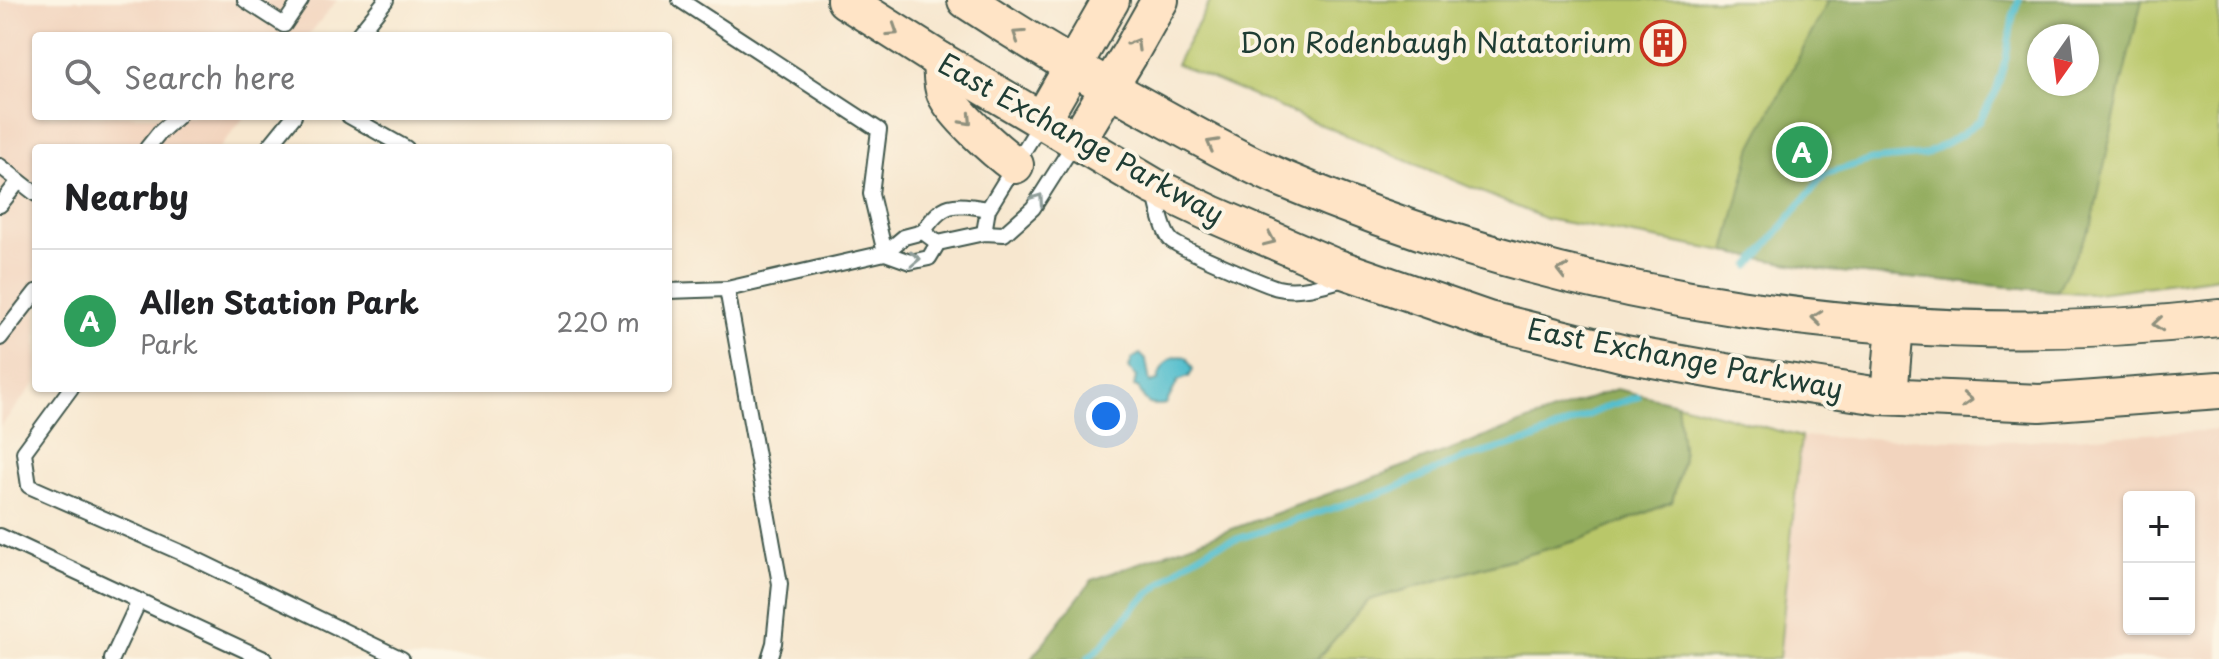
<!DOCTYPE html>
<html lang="en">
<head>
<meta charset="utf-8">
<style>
  body { margin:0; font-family:"Playpen Sans",sans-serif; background:#f2f2f2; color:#202124 }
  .controls { position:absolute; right:24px; bottom:24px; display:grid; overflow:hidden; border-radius:8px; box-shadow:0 2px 6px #0004 }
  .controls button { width:72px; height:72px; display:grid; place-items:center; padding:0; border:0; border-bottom:2px solid #e0e0e0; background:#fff; color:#202124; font:40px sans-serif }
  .compass { position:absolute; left:2027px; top:24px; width:72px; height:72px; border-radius:50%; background:#fff; box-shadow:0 2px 6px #0004; rotate:194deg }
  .you { position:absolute; left:1106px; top:416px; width:28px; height:28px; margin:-20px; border:6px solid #fff; border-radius:50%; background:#1a73e8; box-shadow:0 0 0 12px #1a73e833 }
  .badge { display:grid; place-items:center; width:52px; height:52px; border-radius:50%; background:#c8321e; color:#fff; font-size:26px; font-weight:700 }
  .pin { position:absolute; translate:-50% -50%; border:4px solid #fff; box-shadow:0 2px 8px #0006 }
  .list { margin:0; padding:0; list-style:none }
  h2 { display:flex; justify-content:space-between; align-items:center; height:104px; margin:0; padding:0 32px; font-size:34px }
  h2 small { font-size:26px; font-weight:400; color:#757577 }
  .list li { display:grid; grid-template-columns:52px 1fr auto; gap:24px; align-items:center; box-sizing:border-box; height:144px; padding:0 32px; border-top:2px solid #e0e0e0 }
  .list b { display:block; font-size:30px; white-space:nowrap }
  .list p { margin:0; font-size:26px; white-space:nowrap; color:#757577 }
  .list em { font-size:26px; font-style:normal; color:#757577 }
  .icon { flex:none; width:44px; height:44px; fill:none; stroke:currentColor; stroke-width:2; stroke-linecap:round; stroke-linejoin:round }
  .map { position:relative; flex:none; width:2219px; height:659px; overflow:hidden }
  .search { position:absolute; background:#fff; box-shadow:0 2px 6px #0004; left:32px; top:32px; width:640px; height:88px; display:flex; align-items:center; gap:20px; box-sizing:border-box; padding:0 28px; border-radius:8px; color:#757577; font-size:30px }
  .panel { position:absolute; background:#fff; box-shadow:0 2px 6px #0004; left:32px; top:144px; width:640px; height:248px; border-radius:8px }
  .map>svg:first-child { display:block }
  .built { fill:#f2d4be; fill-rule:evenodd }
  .green { fill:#b9c769; stroke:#6c824e; stroke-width:2; fill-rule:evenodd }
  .forest { fill:#92ac5d; stroke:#587448; stroke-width:2; fill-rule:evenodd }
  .water { fill:#52becd; stroke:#387e80; stroke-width:2 }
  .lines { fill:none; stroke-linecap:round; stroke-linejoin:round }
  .stream { stroke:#52becd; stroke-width:7 }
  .lane-casing { stroke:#3f564b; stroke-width:18 }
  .secondary-casing { stroke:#3f564b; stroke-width:40 }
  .lane { stroke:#fff; stroke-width:14 }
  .secondary { stroke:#ffe4c6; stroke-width:36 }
  .oneway { stroke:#8f907d }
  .oneway2 { stroke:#8f9e9a }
  .labels { text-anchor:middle; stroke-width:8; stroke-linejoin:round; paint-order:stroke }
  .poi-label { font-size:28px; fill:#1f3d34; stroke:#fcf5e5; text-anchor:end }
  .street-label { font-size:28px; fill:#1f3d34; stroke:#fcf5e5 }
</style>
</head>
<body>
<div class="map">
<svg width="2219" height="659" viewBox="0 0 2219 659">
  <rect width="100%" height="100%" fill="#fcf5e5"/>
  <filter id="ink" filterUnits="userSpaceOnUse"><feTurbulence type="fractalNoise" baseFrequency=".0125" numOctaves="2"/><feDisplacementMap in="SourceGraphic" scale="16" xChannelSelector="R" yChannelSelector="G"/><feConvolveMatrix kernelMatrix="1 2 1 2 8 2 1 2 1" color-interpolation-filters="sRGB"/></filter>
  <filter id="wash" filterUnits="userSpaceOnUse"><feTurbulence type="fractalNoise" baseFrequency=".006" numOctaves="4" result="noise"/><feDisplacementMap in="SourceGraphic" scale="32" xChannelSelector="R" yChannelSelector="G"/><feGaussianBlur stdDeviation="1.8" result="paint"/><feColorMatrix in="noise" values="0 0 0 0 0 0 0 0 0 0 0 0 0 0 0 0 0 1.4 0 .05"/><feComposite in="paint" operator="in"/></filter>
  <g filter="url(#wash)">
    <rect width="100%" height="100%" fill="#f7e7cf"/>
    <!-- built -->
    <g class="built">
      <path d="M0 0H337L308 36H36V116H245L220 148H36V382L0 427Z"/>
      <path d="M2219 430V659H1779L1801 437 2015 441ZM2129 497H2189V629H2129Z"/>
    </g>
    <!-- green -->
    <g class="green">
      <path d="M1211 0H2219V277L2090 294 1830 271 1546 219 1176 64ZM2039 36H2087V84H2039Z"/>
      <path d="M1677 403 1801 437 1779 659H1317L1369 600 1579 540 1672 502 1683 458Z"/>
    </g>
    <!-- forest -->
    <g class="forest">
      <path d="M1829 0H2142L2121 86 2092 224 2057 291 1830 271 1725 252 1752 146ZM2039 36H2087V84H2039Z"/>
      <path d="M1616 389 1677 403 1683 458 1672 502 1579 540 1369 600 1317 659H1031L1092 580Z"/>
    </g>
    <!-- water -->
    <path class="water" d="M1140 354 1146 360 1150 383 1158 381C1160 366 1171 353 1186 357L1193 369 1189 377 1178 381 1166 404C1147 407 1146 404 1138 387H1134L1136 377 1129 368 1132 359Z"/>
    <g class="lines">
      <!-- stream -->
      <g class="stream">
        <path d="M1750 266 1825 174 1871 160 1924 155 1961 135 1980 120 1996 92 2006 58 2013 16 2019 0"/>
        <path d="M1087 659 1101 647 1136 605 1186 563 1215 546 1393 489 1461 459 1534 439 1611 405 1638 397"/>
      </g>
    </g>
  </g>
  <g filter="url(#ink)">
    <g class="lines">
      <!-- lane casing -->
      <g class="lane-casing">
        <g id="lane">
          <path d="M245 0 284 25 301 0"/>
          <path d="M680 0 879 130 871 194 885 253"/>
          <path d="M357 36 386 0"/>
          <path d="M349 116 406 148"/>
          <path d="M147 148 159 133 178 116"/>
          <path d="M268 148 294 116"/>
          <path d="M0 166 36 194"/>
          <path d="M1155 194C1158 206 1163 232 1171 240 1177 247 1268 286 1278 288 1300 293 1324 284 1345 279"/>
          <path d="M0 205 19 181"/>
          <path d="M923 232C944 201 953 203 988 209"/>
          <path d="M984 233 988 209 1042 121"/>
          <path d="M885 253 910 262 929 258 938 243 984 233 1004 234 1033 208 1075 142"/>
          <path d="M668 291 727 289"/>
          <path d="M0 338 36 292"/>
          <path d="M71 388 24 452 29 486 189 556 402 659"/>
          <path d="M0 536 264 659"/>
          <path d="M112 659 139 601"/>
          <path d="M769 659 774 643 780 584 727 289 885 253 904 237 923 232 938 243"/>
        </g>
      </g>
      <!-- secondary casing -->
      <g class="secondary-casing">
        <g id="secondary">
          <path d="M845 0 941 61 1153 186 1212 214 1335 267 1488 320 1625 354 1748 376 1880 396 2040 403 2219 390"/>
          <path d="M966 0C1033 44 1101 84 1171 122 1208 142 1245 163 1283 179 1574 303 1905 354 2219 318"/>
          <path d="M941 61C942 71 941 84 945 93 954 114 996 151 1015 165"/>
          <path d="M1042 120 1111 0"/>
          <path d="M1076 142 1129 55 1160 0"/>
          <path d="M1889 396 1895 325"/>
        </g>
      </g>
      <!-- lane -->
      <use href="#lane" class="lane"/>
      <!-- secondary -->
      <use href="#secondary" class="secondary"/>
    </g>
    <!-- one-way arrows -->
    <defs><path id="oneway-chevron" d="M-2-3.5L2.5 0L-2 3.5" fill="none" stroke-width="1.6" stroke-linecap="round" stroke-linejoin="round" transform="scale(2)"/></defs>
    <g class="oneway">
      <use href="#oneway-chevron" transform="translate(893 31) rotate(33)"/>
      <use href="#oneway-chevron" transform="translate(1018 35) rotate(-147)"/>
      <use href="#oneway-chevron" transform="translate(1135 44) rotate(-60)"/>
      <use href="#oneway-chevron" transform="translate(967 120) rotate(47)"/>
      <use href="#oneway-chevron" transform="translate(1212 144) rotate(-151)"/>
      <use href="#oneway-chevron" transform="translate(1270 240) rotate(24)"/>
      <use href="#oneway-chevron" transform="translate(1562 271) rotate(-166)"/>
      <use href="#oneway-chevron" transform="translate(1817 318) rotate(-174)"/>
      <use href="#oneway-chevron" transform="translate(2158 324) rotate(175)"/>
      <use href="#oneway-chevron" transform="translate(1967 400) rotate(3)"/>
    </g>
    <g class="oneway2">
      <use href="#oneway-chevron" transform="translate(1038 199) rotate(-55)"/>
      <use href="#oneway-chevron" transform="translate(915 259) rotate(-2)"/>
    </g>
  </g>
  <!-- icons -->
  <defs>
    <g id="building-ring" transform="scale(2.3)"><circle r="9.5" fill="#fcf5e5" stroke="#c8321e" stroke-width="1.5"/><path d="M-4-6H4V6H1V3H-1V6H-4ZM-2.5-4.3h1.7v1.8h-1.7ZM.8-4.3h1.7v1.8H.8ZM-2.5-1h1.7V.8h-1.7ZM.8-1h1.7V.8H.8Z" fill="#c8321e"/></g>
  </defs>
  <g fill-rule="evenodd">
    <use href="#building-ring" x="1663" y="43"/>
  </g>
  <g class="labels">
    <!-- poi labels -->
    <g class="poi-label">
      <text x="1632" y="53">Don Rodenbaugh Natatorium</text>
    </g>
    <!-- street labels -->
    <g class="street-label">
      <text transform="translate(1081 139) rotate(29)" y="10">East Exchange Parkway</text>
      <text transform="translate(1685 359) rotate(11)" y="10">East Exchange Parkway</text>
    </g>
  </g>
</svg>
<div class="controls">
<button>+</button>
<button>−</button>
</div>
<svg class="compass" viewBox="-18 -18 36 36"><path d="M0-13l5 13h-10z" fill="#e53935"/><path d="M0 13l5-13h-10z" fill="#757577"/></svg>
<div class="you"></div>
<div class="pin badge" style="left:1802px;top:152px;background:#2e9e5b">A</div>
<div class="search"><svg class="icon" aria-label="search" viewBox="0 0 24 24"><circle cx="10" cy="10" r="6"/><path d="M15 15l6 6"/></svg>Search here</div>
<section class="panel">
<h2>Nearby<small></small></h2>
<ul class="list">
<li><span class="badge" style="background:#2e9e5b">A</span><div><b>Allen Station Park</b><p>Park</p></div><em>220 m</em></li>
</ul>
</section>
</div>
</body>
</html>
